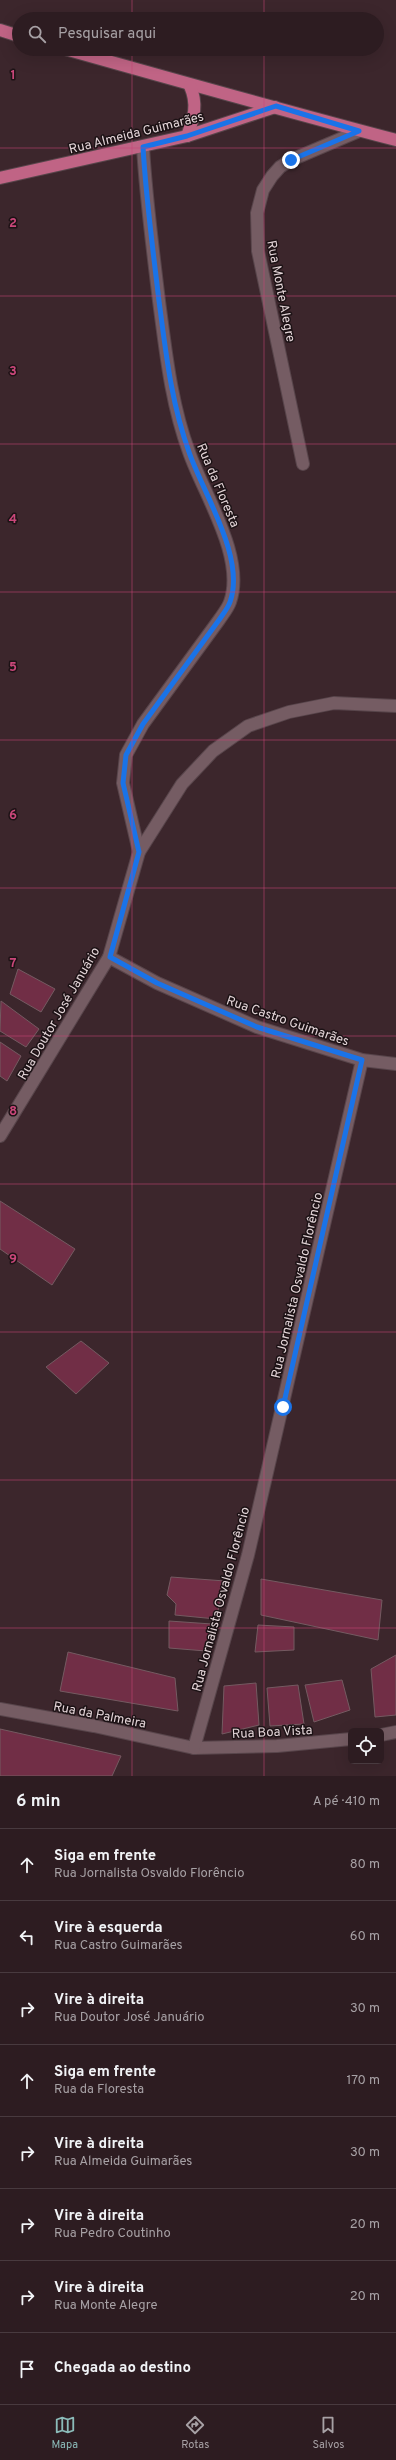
<!DOCTYPE html>
<html lang="pt">
<head>
<meta charset="utf-8">
<style>
  body { margin:0; font-family:Overpass,sans-serif; background:#39292e; color:#f1f3f6 }
  .controls { position:absolute; right:12px; bottom:12px; display:grid; overflow:hidden; border-radius:6px; box-shadow:0 4px 16px #0002 }
  .controls button { width:36px; height:36px; display:grid; place-items:center; padding:0; border:0; border-bottom:1px solid #483a3f; background:#2d1c21; color:#f1f3f6; font:20px sans-serif }
  .stop { position:absolute; width:12px; height:12px; margin:-9px; border:3px solid #1a73e8; border-radius:50%; background:#fff }
  .stop.end { background:#1a73e8; border-color:#fff; box-shadow:0 1px 4px #0008 }
  .list { margin:0; padding:0; list-style:none }
  h2 { display:flex; justify-content:space-between; align-items:center; height:52px; margin:0; padding:0 16px; font-size:17px }
  h2 small { font-size:13px; font-weight:400; color:#a7a1a5 }
  .list li { display:grid; grid-template-columns:26px 1fr auto; gap:12px; align-items:center; box-sizing:border-box; height:72px; padding:0 16px; border-top:1px solid #483a3f }
  .list b { display:block; font-size:15px; white-space:nowrap }
  .list p { margin:0; font-size:13px; white-space:nowrap; color:#a7a1a5 }
  .list em { font-size:13px; font-style:normal; color:#a7a1a5 }
  .icon { flex:none; width:22px; height:22px; fill:none; stroke:currentColor; stroke-width:2; stroke-linecap:round; stroke-linejoin:round }
  .map { position:relative; flex:none; width:396px; height:1776px; overflow:hidden }
  .search { position:absolute; background:#2d1c21; box-shadow:0 4px 16px #0002; left:12px; right:12px; top:12px; height:44px; display:flex; align-items:center; gap:10px; box-sizing:border-box; padding:0 14px; border-radius:22px; color:#a7a1a5; font-size:15px }
  .sheet { height:628px; background:#2d1c21 }
  nav { display:flex; justify-content:space-around; align-items:center; box-sizing:border-box; height:56px; border-top:1px solid #483a3f; background:#2d1c21; font-size:11px; color:#a7a1a5 }
  nav a { display:grid; justify-items:center; gap:2px }
  nav .on { color:#8bbbb9 }
  .map>svg:first-child { display:block }
  .building { fill:#712e46; stroke:#745a61 }
  .lines { fill:none; stroke-linecap:round; stroke-linejoin:round }
  .street-casing { stroke:#58454b; stroke-width:14 }
  .primary-casing { stroke:#58454b; stroke-width:14 }
  .street { stroke:#755c63; stroke-width:12 }
  .primary { stroke:#c06485; stroke-width:12 }
  .route { stroke:#1a73e8; stroke-width:5 }
  .grid { fill:none; stroke:#ca477a; stroke-width:1; stroke-opacity:0.55 }
  .labels { text-anchor:middle; stroke-width:3; stroke-linejoin:round; paint-order:stroke }
  .street-label { font-size:13px; fill:#e3d4d7; stroke:#1c1215 }
  .grid-label { font-size:13px; text-anchor:middle; font-weight:bold; fill:#ca477a; stroke:#1c1215; stroke-width:3; stroke-linejoin:round; paint-order:stroke }
</style>
</head>
<body>
<div class="map">
<svg width="396" height="1776" viewBox="0 0 396 1776">
  <rect width="100%" height="100%" fill="#3c262c"/>
  <!-- building -->
  <g class="building">
    <path d="M18 969 55 989 41 1012 10 994Z"/>
    <path d="M1 1001 39 1029 26 1047 0 1031Z"/>
    <path d="M0 1042 21 1056 7 1081 0 1076Z"/>
    <path d="M0 1201 75 1249 52 1285 0 1249Z"/>
    <path d="M81 1341 109 1363 76 1394 46 1367Z"/>
    <path d="M171 1577 225 1581 216 1619 175 1615 176 1604 167 1595Z"/>
    <path d="M261 1579 382 1600 378 1640 261 1615Z"/>
    <path d="M169 1621 212 1624 206 1651 169 1648Z"/>
    <path d="M258 1625 294 1627V1650L255 1652Z"/>
    <path d="M68 1652 175 1678 178 1711 60 1691Z"/>
    <path d="M396 1655V1715L375 1717 371 1669Z"/>
    <path d="M342 1680 350 1710 314 1722 305 1685Z"/>
    <path d="M256 1683 259 1725 222 1734 224 1686Z"/>
    <path d="M298 1685 304 1724 270 1726 267 1688Z"/>
    <path d="M0 1729 121 1756 112 1776H0Z"/>
  </g>
  <g class="lines">
    <!-- street casing -->
    <g class="street-casing">
      <g id="street">
        <path d="M303 464 258 251 257 213 263 190 272 176 280 167 291 160 359 131"/>
        <path d="M139 852 123 783 126 755 143 724 219 620C223 614 228 608 230 602 246 557 203 493 189 452 171 403 166 353 159 301 153 250 146 199 143 147"/>
        <path d="M109 957 157 983 257 1027 362 1060 396 1064"/>
        <path d="M0 1136 109 957 139 852 182 784 213 751 248 726 289 712 334 703 396 706"/>
        <path d="M0 1709 94 1726 194 1748 277 1746 351 1739"/>
        <path d="M381 1735 396 1732"/>
        <path d="M194 1748 248 1555 362 1060"/>
      </g>
    </g>
    <!-- primary casing -->
    <g class="primary-casing">
      <g id="primary">
        <path d="M0 30 19 36"/>
        <path d="M65 49C175 80 285 111 396 140"/>
        <path d="M187 136C194 118 198 104 190 86"/>
        <path d="M0 178 187 136 275 107"/>
      </g>
    </g>
    <!-- street -->
    <use href="#street" class="street"/>
    <!-- primary -->
    <use href="#primary" class="primary"/>
  </g>
  <g class="lines">
    <!-- route -->
    <path class="route" d="M283 1407 362 1060 257 1027 157 983 110 957 139 852 123 783 126 755 143 724 219 620C223 614 228 608 230 602 246 558 203 493 189 452 171 402 166 353 159 301 153 250 146 199 143 147L187 136 276 106 359 131 291 160"/>
  </g>
  <!-- grid -->
  <path class="grid" d="M132 0V19M264 0V19M132 49V1776M264 49V1776M0 148H396M0 296H396M0 444H396M0 592H396M0 740H396M0 888H396M0 1036H396M0 1184H396M0 1332H396M0 1480H396M0 1628H396"/>
  <g class="labels">
    <!-- street labels -->
    <g class="street-label">
      <text transform="translate(136 132) rotate(-14)" y="5">Rua Almeida Guimarães</text>
      <text transform="translate(282 291) rotate(79)" y="5">Rua Monte Alegre</text>
      <text transform="translate(219 485) rotate(67)" y="5">Rua da Floresta</text>
      <text transform="translate(58 1013) rotate(-60)" y="5">Rua Doutor José Januário</text>
      <text transform="translate(288 1020) rotate(19)" y="5">Rua Castro Guimarães</text>
      <text transform="translate(296 1285) rotate(-77)" y="5">Rua Jornalista Osvaldo Florêncio</text>
      <text transform="translate(220 1599) rotate(-75)" y="5">Rua Jornalista Osvaldo Florêncio</text>
      <text transform="translate(100 1714) rotate(11)" y="5">Rua da Palmeira</text>
      <text transform="translate(272 1731) rotate(-3)" y="5">Rua Boa Vista</text>
    </g>
  </g>
  <g class="grid-label">
    <text x="13" y="79">1</text>
    <text x="13" y="227">2</text>
    <text x="13" y="375">3</text>
    <text x="13" y="523">4</text>
    <text x="13" y="671">5</text>
    <text x="13" y="819">6</text>
    <text x="13" y="967">7</text>
    <text x="13" y="1115">8</text>
    <text x="13" y="1263">9</text>
  </g>
</svg>
<div class="controls">
<button><svg class="icon" aria-label="locate" viewBox="0 0 24 24"><circle cx="12" cy="12" r="6"/><path d="M12 2v4M12 18v4M2 12h4M18 12h4"/></svg></button>
</div>
<div class="stop" style="left:283px;top:1407px"></div>
<div class="stop end" style="left:291px;top:160px"></div>
<div class="search"><svg class="icon" aria-label="search" viewBox="0 0 24 24"><circle cx="10" cy="10" r="6"/><path d="M15 15l6 6"/></svg>Pesquisar aqui</div>
</div>
<section class="sheet">
<h2>6 min<small>A pé · 410 m</small></h2>
<ul class="list">
<li><svg class="icon" aria-label="ahead" viewBox="0 0 24 24"><path d="M12 20V5M6 11l6-6 6 6"/></svg><div><b>Siga em frente</b><p>Rua Jornalista Osvaldo Florêncio</p></div><em>80 m</em></li>
<li><svg class="icon" aria-label="left" viewBox="0 0 24 24"><path d="M17 20v-9H6M10 6l-5 5 5 5"/></svg><div><b>Vire à esquerda</b><p>Rua Castro Guimarães</p></div><em>60 m</em></li>
<li><svg class="icon" aria-label="right" viewBox="0 0 24 24"><path d="M7 20v-9h11M14 6l5 5-5 5"/></svg><div><b>Vire à direita</b><p>Rua Doutor José Januário</p></div><em>30 m</em></li>
<li><svg class="icon" aria-label="ahead" viewBox="0 0 24 24"><path d="M12 20V5M6 11l6-6 6 6"/></svg><div><b>Siga em frente</b><p>Rua da Floresta</p></div><em>170 m</em></li>
<li><svg class="icon" aria-label="right" viewBox="0 0 24 24"><path d="M7 20v-9h11M14 6l5 5-5 5"/></svg><div><b>Vire à direita</b><p>Rua Almeida Guimarães</p></div><em>30 m</em></li>
<li><svg class="icon" aria-label="right" viewBox="0 0 24 24"><path d="M7 20v-9h11M14 6l5 5-5 5"/></svg><div><b>Vire à direita</b><p>Rua Pedro Coutinho</p></div><em>20 m</em></li>
<li><svg class="icon" aria-label="right" viewBox="0 0 24 24"><path d="M7 20v-9h11M14 6l5 5-5 5"/></svg><div><b>Vire à direita</b><p>Rua Monte Alegre</p></div><em>20 m</em></li>
<li><svg class="icon" aria-label="arrive" viewBox="0 0 24 24"><path d="M6 21V4h12l-3 4 3 4H6"/></svg><div><b>Chegada ao destino</b></div></li>
</ul>
</section>
<nav>
<a class="on"><svg class="icon" aria-label="map" viewBox="0 0 24 24"><path d="M3 6l6-2 6 2 6-2v14l-6 2-6-2-6 2zM9 4v14M15 6v14"/></svg>Mapa</a>
<a><svg class="icon" aria-label="directions" viewBox="0 0 24 24"><path d="M12 3l9 9-9 9-9-9zM9 14v-3h6M13 9l2 2-2 2"/></svg>Rotas</a>
<a><svg class="icon" aria-label="saved" viewBox="0 0 24 24"><path d="M7 4h10v16l-5-4-5 4z"/></svg>Salvos</a>
</nav>
</body>
</html>
